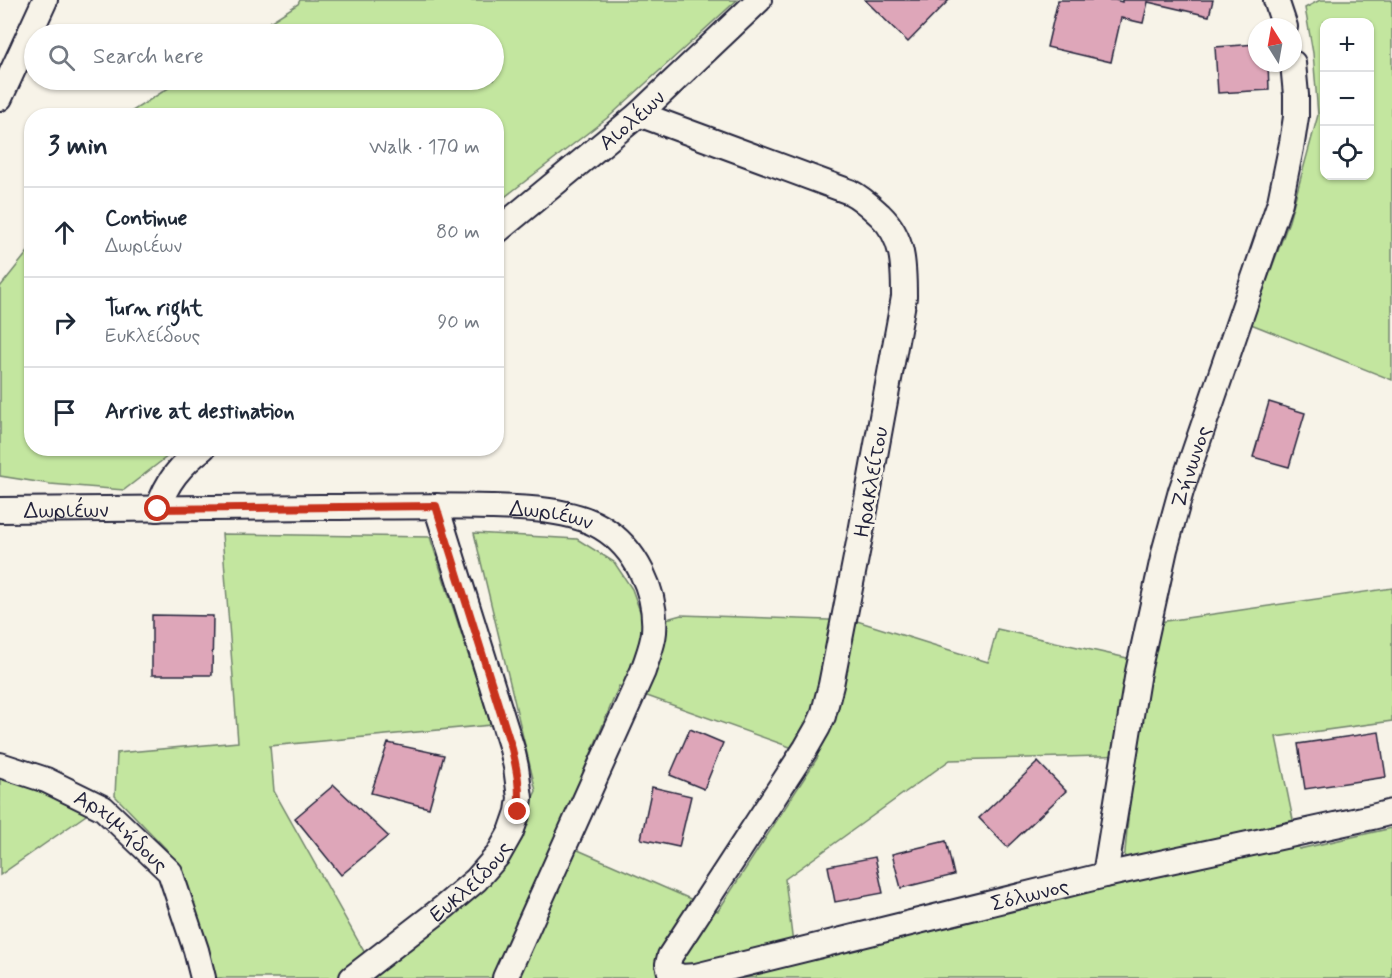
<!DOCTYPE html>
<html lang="en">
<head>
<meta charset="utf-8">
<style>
  body { margin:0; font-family:Mynerve,sans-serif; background:#f6f6f7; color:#1f2937 }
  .controls { position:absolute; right:18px; top:18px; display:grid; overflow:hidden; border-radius:12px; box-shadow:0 2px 4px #0004 }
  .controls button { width:54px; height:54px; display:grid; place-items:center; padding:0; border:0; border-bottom:2px solid #e0e1e3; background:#fff; color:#1f2937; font:30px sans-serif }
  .compass { position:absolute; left:1248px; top:18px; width:54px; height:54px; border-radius:50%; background:#fff; box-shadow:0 2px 4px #0004; rotate:349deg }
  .stop { position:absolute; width:18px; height:18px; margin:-14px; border:4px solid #c8321e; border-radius:50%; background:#fff }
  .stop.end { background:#c8321e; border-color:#fff; box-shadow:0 2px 6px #0008 }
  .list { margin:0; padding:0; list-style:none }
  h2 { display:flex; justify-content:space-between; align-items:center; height:78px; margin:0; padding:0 24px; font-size:26px }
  h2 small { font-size:20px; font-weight:400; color:#747a83 }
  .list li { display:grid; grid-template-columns:39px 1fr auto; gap:18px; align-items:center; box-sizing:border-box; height:90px; padding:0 24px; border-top:2px solid #e0e1e3 }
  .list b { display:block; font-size:22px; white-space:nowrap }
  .list p { margin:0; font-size:20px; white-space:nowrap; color:#747a83 }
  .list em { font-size:20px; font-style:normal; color:#747a83 }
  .icon { flex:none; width:33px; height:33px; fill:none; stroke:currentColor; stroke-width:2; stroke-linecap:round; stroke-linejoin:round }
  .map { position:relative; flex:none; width:1392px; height:978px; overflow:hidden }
  .search { position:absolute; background:#fff; box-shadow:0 2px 4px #0004; left:24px; top:24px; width:480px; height:66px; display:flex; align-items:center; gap:15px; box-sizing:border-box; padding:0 21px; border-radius:33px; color:#747a83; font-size:22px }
  .panel { position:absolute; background:#fff; box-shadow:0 2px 4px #0004; left:24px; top:108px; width:480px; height:348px; border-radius:24px }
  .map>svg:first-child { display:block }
  .green { fill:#c3e69f; stroke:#72846d; stroke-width:1.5; fill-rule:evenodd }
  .building { fill:#dea6b9; stroke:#22223b; stroke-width:1.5 }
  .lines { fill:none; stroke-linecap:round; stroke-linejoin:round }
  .minor-casing { stroke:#22223b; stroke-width:28 }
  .minor { stroke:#f7f3e8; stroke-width:24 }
  .route { stroke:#c8321e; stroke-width:8 }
  .labels { text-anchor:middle; stroke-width:6; stroke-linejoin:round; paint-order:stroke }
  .street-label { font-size:22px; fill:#22223b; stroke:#f7f3e8 }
</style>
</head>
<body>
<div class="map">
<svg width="1392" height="978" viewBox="0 0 1392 978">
  <rect width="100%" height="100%" fill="#f7f3e8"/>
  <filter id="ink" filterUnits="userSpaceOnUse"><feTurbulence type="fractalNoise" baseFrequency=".0167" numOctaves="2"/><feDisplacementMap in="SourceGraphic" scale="12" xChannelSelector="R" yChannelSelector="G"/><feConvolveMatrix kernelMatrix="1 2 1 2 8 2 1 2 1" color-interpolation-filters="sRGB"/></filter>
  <g filter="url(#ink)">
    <!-- green -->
    <g class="green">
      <path d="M300 0H737L611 115 497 203 496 116 126 115 181 80H494V34H251L298 4Z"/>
      <path d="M1320 0H1392V380L1251 324 1289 221 1318 115 1313 53 1305 8ZM1370 22V176H1324V22Z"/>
      <path d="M31 248 32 448 177 449 124 490 50 484 0 476V287Z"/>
      <path d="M474 533 577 539 614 562 632 589 645 625 681 615 857 621 988 662 997 629 1150 663 1159 622 1392 588V721L1276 737 1299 849 1392 828V978H210L191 903 167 850 115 796 117 753 238 742 222 534 430 537 491 725 270 746 274 791 375 971 501 864 536 791ZM619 686 818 757 718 911 555 840ZM1134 755 1122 884 795 960 785 879 950 760Z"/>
      <path d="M0 775 14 779 89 813 0 875Z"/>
    </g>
    <!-- building -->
    <g class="building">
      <path d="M865 0H949L908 42Z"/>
      <path d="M1058 0H1115L1122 2V0H1213L1209 16 1148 2 1143 23 1121 18 1111 62 1047 47Z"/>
      <path d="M1257 44V63H1268L1269 90 1218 93 1215 47Z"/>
      <path d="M1269 402 1305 413 1289 467 1253 457Z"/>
      <path d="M152 615 213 616 212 675H152Z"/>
      <path d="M690 729 723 743 704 789 670 775Z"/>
      <path d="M1379 732 1386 777 1305 789 1298 744Z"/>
      <path d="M388 743 444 755 429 808 371 793Z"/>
      <path d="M1038 762 1066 791 1007 847 979 818Z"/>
      <path d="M334 785 388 836 341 875 295 818Z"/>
      <path d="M652 787 691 796 679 847 641 839Z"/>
      <path d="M946 841 954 875 901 888 892 854Z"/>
      <path d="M875 857 883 893 835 902 828 866Z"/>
    </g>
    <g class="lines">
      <!-- minor casing -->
      <g class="minor-casing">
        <g id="minor">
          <path d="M1276 0 1285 27"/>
          <path d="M0 98 45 0"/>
          <path id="s1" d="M639 114 850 192C862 198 870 206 880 215 904 238 904 265 904 297L861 532 831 685 823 716 818 727 806 748 670 956 668 964 670 972 681 977 696 976 1105 875 1372 817 1392 812"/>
          <path id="s2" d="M496 232 639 114 759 0"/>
          <path d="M158 509C166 482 181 465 203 448"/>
          <path id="s3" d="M0 510C108 509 215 508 322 507 378 507 435 505 491 507 525 508 571 509 601 527 636 548 657 592 654 632 653 645 647 658 643 671L505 978"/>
          <path id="s4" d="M0 765 46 780 103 808 170 872 196 950 203 978"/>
          <path id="s5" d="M1105 875 1138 672 1165 549 1181 491 1280 202 1292 143 1296 117V95L1293 63"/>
          <path id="s6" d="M352 978 444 907 476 880 498 855 511 832 518 812 520 798 516 767 512 749 436 506"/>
        </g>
      </g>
      <!-- minor -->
      <use href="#minor" class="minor"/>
    </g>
  </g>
  <g class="lines" filter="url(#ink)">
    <!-- route -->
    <path class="route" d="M158 509 436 506 512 749C517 770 521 791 518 812"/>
  </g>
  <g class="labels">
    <!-- street labels -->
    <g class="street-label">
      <text dy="8" stroke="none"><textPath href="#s2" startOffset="176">Αιολέων</textPath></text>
      <text dy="8" stroke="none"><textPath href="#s5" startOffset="418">Ζήνωνος</textPath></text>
      <text transform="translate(870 482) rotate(-80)" y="8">Ηρακλείτου</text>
      <text dy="8" stroke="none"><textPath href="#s3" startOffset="66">Δωριέων</textPath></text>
      <text dy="8" stroke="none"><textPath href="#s3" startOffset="552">Δωριέων</textPath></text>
      <text dy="8" stroke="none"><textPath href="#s4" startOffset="140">Αρχιμήδους</textPath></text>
      <text dy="8" stroke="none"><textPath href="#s6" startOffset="153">Ευκλείδους</textPath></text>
      <text dy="8" stroke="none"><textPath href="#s1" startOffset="1450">Σόλωνος</textPath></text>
    </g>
  </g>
</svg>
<div class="controls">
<button>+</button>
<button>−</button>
<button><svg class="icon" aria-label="locate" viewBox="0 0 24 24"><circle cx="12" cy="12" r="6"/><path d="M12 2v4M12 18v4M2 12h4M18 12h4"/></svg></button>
</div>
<svg class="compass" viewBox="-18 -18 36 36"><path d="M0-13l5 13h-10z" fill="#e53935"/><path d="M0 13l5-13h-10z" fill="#747a83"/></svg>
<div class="stop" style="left:158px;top:509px"></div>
<div class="stop end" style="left:518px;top:812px"></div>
<div class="search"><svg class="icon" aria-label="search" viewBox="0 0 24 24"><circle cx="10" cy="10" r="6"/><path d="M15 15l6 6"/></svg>Search here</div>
<section class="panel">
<h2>3 min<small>Walk · 170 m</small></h2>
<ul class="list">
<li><svg class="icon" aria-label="ahead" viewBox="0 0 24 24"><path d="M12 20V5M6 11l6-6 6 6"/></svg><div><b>Continue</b><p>Δωριέων</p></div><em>80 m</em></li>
<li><svg class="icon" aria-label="right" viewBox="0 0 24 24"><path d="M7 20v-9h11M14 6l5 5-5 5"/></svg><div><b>Turn right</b><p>Ευκλείδους</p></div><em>90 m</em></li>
<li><svg class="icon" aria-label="arrive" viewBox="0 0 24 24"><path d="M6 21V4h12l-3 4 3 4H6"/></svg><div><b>Arrive at destination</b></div></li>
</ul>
</section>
</div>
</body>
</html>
